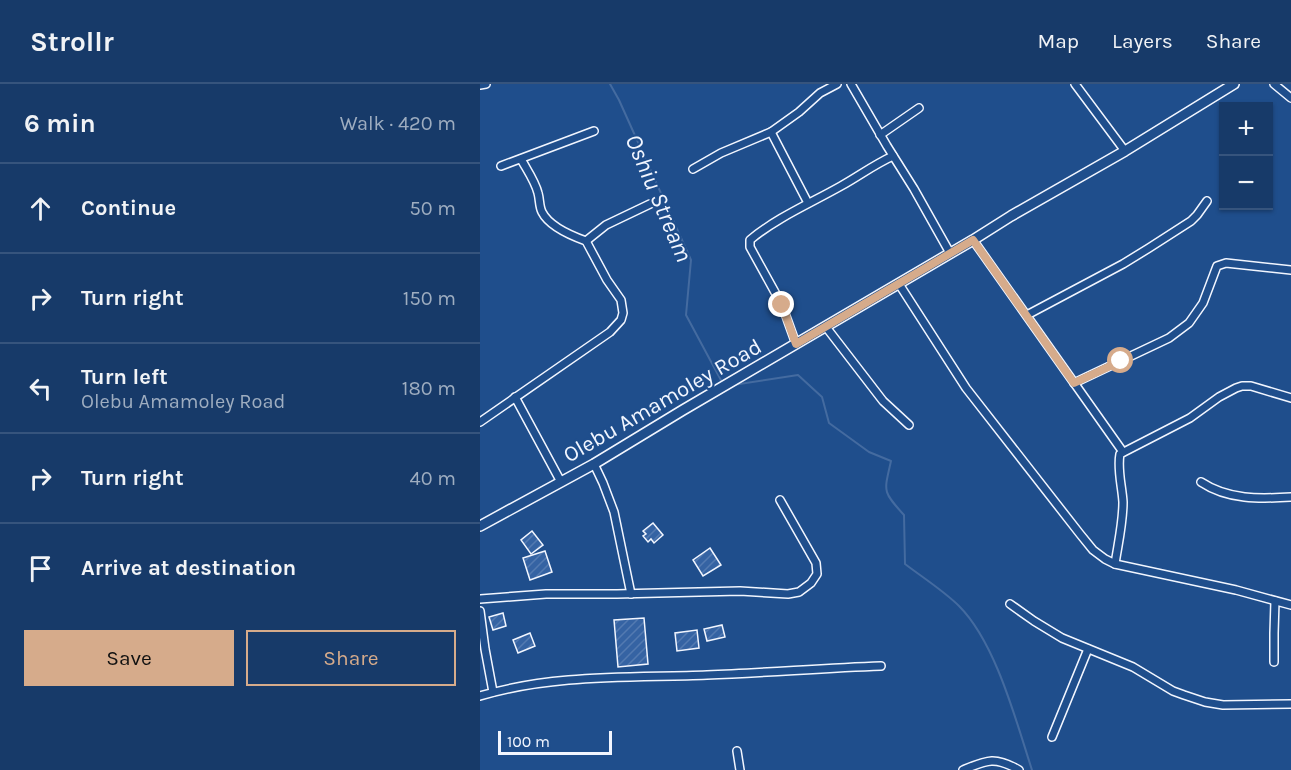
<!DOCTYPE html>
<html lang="en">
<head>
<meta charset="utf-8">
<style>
  body { margin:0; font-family:Karla,sans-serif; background:#20416f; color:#f1f3f6 }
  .controls { position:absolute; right:18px; top:18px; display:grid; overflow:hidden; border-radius:0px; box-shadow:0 2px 4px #0004 }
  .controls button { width:54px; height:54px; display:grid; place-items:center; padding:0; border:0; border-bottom:2px solid #36547d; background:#173a69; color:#f1f3f6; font:30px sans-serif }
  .scale { position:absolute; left:18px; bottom:15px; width:114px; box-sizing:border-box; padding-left:6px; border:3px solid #f2f6ff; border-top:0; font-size:16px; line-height:21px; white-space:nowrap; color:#f2f6ff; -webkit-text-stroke:4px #1f4e8c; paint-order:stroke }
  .stop { position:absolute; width:18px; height:18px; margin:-14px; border:4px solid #d6ab8b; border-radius:50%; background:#fff }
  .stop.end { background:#d6ab8b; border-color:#fff; box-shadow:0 2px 6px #0008 }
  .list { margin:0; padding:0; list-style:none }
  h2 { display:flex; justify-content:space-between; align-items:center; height:78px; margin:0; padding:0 24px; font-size:26px }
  h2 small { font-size:20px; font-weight:400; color:#9eadc0 }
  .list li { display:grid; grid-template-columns:39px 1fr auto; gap:18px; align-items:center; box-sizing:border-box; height:90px; padding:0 24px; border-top:2px solid #36547d }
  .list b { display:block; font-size:22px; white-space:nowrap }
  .list p { margin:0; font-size:20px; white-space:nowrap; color:#9eadc0 }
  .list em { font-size:20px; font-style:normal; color:#9eadc0 }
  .actions { display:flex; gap:12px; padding:18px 24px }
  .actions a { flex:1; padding:14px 0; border:2px solid #d6ab8b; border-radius:0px; text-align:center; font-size:21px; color:#d6ab8b }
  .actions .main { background:#d6ab8b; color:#111 }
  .icon { flex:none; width:33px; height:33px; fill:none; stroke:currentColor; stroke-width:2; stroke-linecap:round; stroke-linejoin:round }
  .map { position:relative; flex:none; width:811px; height:686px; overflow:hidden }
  header { display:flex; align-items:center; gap:36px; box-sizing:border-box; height:84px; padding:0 30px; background:#173a69; border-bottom:2px solid #36547d }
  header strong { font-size:28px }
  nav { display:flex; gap:33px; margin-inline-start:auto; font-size:21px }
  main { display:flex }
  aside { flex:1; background:#173a69 }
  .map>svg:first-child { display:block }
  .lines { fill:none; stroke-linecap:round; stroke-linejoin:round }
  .stream { stroke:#446ba0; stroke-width:2 }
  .building { fill:url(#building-hatch); stroke:#f2f6ff; stroke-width:1.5 }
  .street-casing { stroke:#f2f6ff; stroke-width:10 }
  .secondary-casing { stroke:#f2f6ff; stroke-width:12 }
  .street { stroke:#1f4e8c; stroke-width:7 }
  .secondary { stroke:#1f4e8c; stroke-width:9 }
  .route { stroke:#d6ab8b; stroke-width:8 }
  .labels { text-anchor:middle; stroke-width:4.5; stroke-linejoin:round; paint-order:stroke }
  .street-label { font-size:22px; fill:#f2f6ff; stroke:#1f4e8c }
  .water-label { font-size:24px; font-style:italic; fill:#f2f6ff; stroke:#1f4e8c }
</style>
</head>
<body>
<header>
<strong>Strollr</strong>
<nav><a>Map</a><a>Layers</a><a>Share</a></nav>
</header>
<main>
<aside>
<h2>6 min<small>Walk · 420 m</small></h2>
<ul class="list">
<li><svg class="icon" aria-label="ahead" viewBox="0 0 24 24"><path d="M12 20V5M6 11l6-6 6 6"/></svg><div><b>Continue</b></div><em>50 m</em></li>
<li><svg class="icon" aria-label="right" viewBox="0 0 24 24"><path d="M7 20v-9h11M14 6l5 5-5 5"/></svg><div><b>Turn right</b></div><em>150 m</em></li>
<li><svg class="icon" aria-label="left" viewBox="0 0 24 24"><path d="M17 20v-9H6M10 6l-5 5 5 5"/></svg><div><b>Turn left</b><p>Olebu Amamoley Road</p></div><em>180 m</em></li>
<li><svg class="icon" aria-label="right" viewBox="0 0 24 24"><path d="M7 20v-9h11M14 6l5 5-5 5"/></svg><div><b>Turn right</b></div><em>40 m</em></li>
<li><svg class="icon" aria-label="arrive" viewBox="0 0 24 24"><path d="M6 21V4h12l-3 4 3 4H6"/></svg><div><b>Arrive at destination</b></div></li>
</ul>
<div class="actions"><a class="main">Save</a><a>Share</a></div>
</aside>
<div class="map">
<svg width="811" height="686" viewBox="0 0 811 686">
  <defs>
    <pattern id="building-hatch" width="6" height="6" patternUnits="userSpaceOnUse" patternTransform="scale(1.5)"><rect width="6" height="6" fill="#3563a3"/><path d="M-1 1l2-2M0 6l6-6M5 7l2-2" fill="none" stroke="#537ab1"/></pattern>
  </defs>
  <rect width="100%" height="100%" fill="#1f4e8c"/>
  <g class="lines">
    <!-- stream -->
    <g class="stream">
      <path d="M130 0 139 16 211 176 206 231 243 300"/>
      <path d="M253 301 318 291 342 313 349 339 389 368 411 377C404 408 402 407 424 431L425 480C442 493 464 507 479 522 516 559 536 637 552 686"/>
    </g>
  </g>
  <!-- building -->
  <g class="building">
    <path d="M173 439 183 451 174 459 171 455 168 458 163 452 166 450 163 447Z"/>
    <path d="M52 447 63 461 51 470 41 456Z"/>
    <path d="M230 464 241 481 223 492 213 476Z"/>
    <path d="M65 467 72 488 50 496 43 474Z"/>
    <path d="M23 529 26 542 13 546 9 533Z"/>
    <path d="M164 534 168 580 138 583 134 536Z"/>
    <path d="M242 541 245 553 227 557 224 545Z"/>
    <path d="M217 546 219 564 197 567 195 549Z"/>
    <path d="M50 549 55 562 38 569 33 556Z"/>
  </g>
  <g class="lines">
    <!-- street casing -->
    <g class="street-casing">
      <g id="street">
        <path d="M371 0 407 62 434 105 470 169"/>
        <path d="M595 0 645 67"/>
        <path d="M794 0 811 14"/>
        <path d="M0 1 6 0"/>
        <path d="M291 48 328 119"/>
        <path d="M400 51 439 24"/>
        <path d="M21 82 114 47"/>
        <path d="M213 85 241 69 291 48 319 28 340 9 357 0"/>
        <path d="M493 156 643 368"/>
        <path d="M106 157 126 141 170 120"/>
        <path d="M419 200 486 304 600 450 613 466 625 475 635 480 756 506 811 521"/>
        <path d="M547 231 643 180 669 164 711 137 717 131 727 117"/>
        <path d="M346 243 403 317 429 341"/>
        <path d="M316 260 302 221 270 163V156C296 134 331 119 361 102 379 92 395 80 413 72"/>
        <path d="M594 299 689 254 709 239 723 219 737 182 746 179 811 186"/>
        <path d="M35 313 81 398"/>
        <path d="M0 338 130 248 141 236 143 229 141 216 127 196 106 157C92 152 69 142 62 128 59 122 60 116 58 109 55 97 47 86 41 75"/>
        <path d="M114 380 123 399 134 428 151 510"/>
        <path d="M721 398C748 416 780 415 811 413"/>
        <path d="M635 480C638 460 643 439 643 418 642 402 637 385 640 370L710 334 739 313 756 304 762 302H771L811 314"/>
        <path d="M0 515 66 510H137L260 507 308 510 319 508 331 499 337 490 336 479 300 416"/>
        <path d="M530 520 554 537 582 554 653 583 693 607 704 611 725 618 743 621 811 620"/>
        <path d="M0 527 5 565 13 608"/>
        <path d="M794 578V549L795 517"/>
        <path d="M0 612C74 590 151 594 227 591 285 589 343 584 401 582"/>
        <path d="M572 653 608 565"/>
        <path d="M257 667 260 686"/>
        <path d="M483 686C507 676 515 672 539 686"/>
      </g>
    </g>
    <!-- secondary casing -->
    <g class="secondary-casing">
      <path id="secondary" d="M0 442 114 380 203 326 493 156 531 132 645 67 754 0"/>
    </g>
    <!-- street -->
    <use href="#street" class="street"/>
    <!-- secondary -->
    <use href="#secondary" class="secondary"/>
  </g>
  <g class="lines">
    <!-- route -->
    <path class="route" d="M302 221 316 260 493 156 594 299 641 277"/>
  </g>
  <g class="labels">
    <!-- street labels -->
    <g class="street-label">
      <text transform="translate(182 316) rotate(-30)" y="8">Olebu Amamoley Road</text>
    </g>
    <!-- water labels -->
    <g class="water-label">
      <text transform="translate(179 114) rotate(67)" y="8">Oshiu Stream</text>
    </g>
  </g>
</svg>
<div class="controls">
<button>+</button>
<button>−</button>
</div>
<div class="scale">100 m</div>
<div class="stop" style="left:641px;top:277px"></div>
<div class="stop end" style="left:302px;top:221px"></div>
</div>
</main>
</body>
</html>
